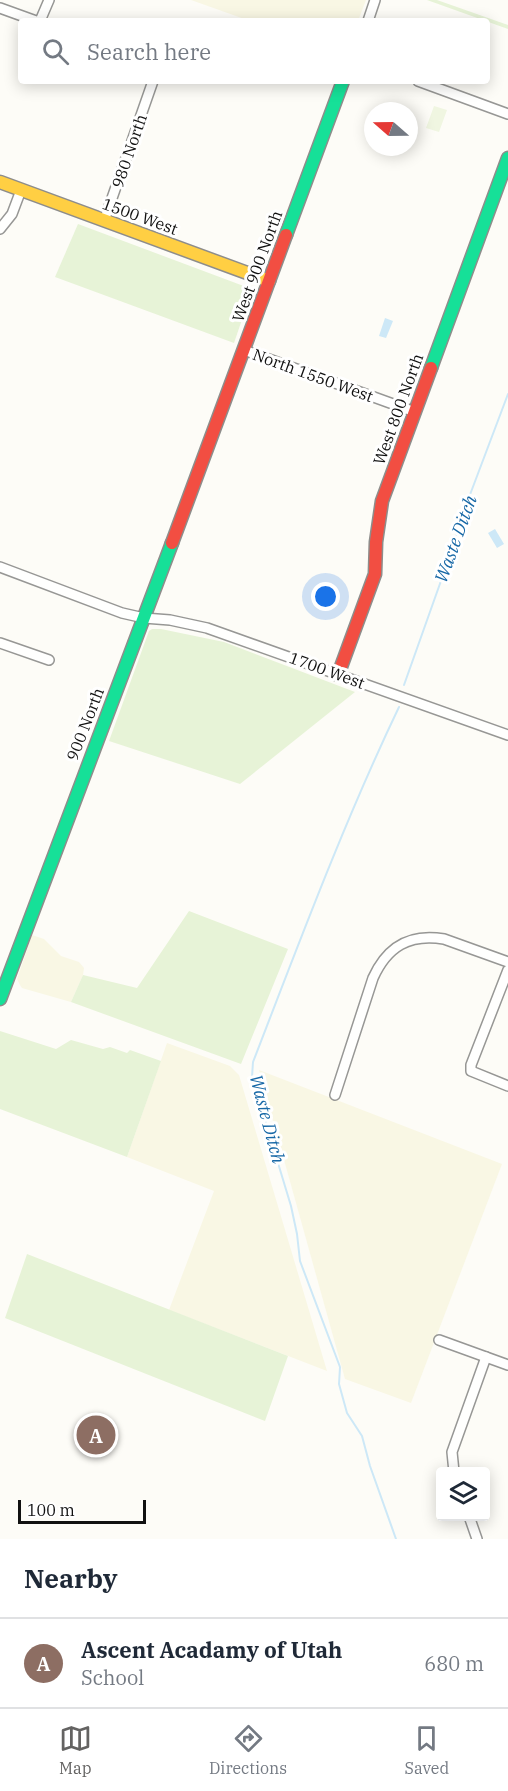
<!DOCTYPE html>
<html lang="en">
<head>
<meta charset="utf-8">
<style>
  body { margin:0; font-family:"IBM Plex Serif",serif; background:#f6f6f7; color:#1f2937 }
  .controls { position:absolute; right:18px; bottom:18px; display:grid; overflow:hidden; border-radius:6px; box-shadow:0 3px 15px #0003 }
  .controls button { width:54px; height:54px; display:grid; place-items:center; padding:0; border:0; border-bottom:2px solid #e0e1e3; background:#fff; color:#1f2937; font:30px sans-serif }
  .compass { position:absolute; left:364px; top:102px; width:54px; height:54px; border-radius:50%; background:#fff; box-shadow:0 3px 15px #0003; rotate:290deg }
  .scale { position:absolute; left:18px; bottom:15px; width:128px; box-sizing:border-box; padding-left:6px; border:3px solid #111; border-top:0; font-size:16px; line-height:21px; white-space:nowrap; color:#111; -webkit-text-stroke:4px #fff; paint-order:stroke }
  .you { position:absolute; left:326px; top:597px; width:21px; height:21px; margin:-15px; border:4px solid #fff; border-radius:50%; background:#1a73e8; box-shadow:0 0 0 9px #1a73e833 }
  .badge { display:grid; place-items:center; width:39px; height:39px; border-radius:50%; background:#646362; color:#fff; font-size:20px; font-weight:700 }
  .pin { position:absolute; translate:-50% -50%; border:3px solid #fff; box-shadow:0 2px 6px #0006 }
  .list { margin:0; padding:0; list-style:none }
  h2 { display:flex; justify-content:space-between; align-items:center; height:78px; margin:0; padding:0 24px; font-size:26px }
  h2 small { font-size:20px; font-weight:400; color:#747a83 }
  .list li { display:grid; grid-template-columns:39px 1fr auto; gap:18px; align-items:center; box-sizing:border-box; height:90px; padding:0 24px; border-top:2px solid #e0e1e3 }
  .list b { display:block; font-size:22px; white-space:nowrap }
  .list p { margin:0; font-size:20px; white-space:nowrap; color:#747a83 }
  .list em { font-size:20px; font-style:normal; color:#747a83 }
  .icon { flex:none; width:33px; height:33px; fill:none; stroke:currentColor; stroke-width:2; stroke-linecap:round; stroke-linejoin:round }
  .map { position:relative; flex:none; width:508px; height:1539px; overflow:hidden }
  .search { position:absolute; background:#fff; box-shadow:0 3px 15px #0003; left:18px; right:18px; top:18px; height:66px; display:flex; align-items:center; gap:15px; box-sizing:border-box; padding:0 21px; border-radius:6px; color:#747a83; font-size:22px }
  .sheet { height:168px; background:#fff }
  nav { display:flex; justify-content:space-around; align-items:center; box-sizing:border-box; height:84px; border-top:2px solid #e0e1e3; background:#fff; font-size:16px; color:#747a83 }
  nav a { display:grid; justify-items:center; gap:3px }
  nav .on { color:#646362 }
  .map>svg:first-child { display:block }
  .farmland { fill:#f9f7e4 }
  .green { fill:#e7f3d7 }
  .pitch { fill:#f0f6e1 }
  .water { fill:#cde8f7 }
  .lines { fill:none; stroke-linecap:round; stroke-linejoin:round }
  .stream { stroke:#cde8f7; stroke-width:2 }
  .street-casing { stroke:#979795; stroke-width:12 }
  .fast-casing { stroke:#8e8d8b; stroke-width:15 }
  .slow-casing { stroke:#8e8d8b; stroke-width:15 }
  .jam-casing { stroke:#8e8d8b; stroke-width:15 }
  .street { stroke:#fffffe; stroke-width:9 }
  .fast { stroke:#16e098; stroke-width:12 }
  .slow { stroke:#ffcf43; stroke-width:12 }
  .jam { stroke:#f24e42; stroke-width:12 }
  .labels { text-anchor:middle; stroke-width:6; stroke-linejoin:round; paint-order:stroke }
  .street-label { font-size:16px; fill:#111; stroke:#fff }
  .water-label { font-size:18px; font-style:italic; fill:#1768a6; stroke:#fff }
</style>
</head>
<body>
<div class="map">
<svg width="508" height="1539" viewBox="0 0 508 1539">
  <rect width="100%" height="100%" fill="#fdfcf7"/>
  <!-- farmland -->
  <g class="farmland">
    <path d="M191 0H366L358 21H250Z"/>
    <path d="M32 935 44 939 61 956 79 962 84 968 83 975 71 1002 22 988 20 985 17 979Z"/>
    <path d="M167 1043 230 1066 239 1075 327 1371 169 1310 214 1191 127 1157Z"/>
    <path d="M259 1070 502 1164 411 1403 345 1379Z"/>
  </g>
  <!-- green -->
  <g class="green">
    <path d="M427 0H437L508 25V29Z"/>
    <path d="M78 224 249 288 251 293 234 343 55 277Z"/>
    <path d="M152 629H161L224 642 355 692 240 784 109 741 149 631Z"/>
    <path d="M189 911 288 949 241 1064 71 1002 83 975 137 988Z"/>
    <path d="M0 1031 56 1049 71 1040 103 1049 110 1047 127 1053 130 1050 161 1061 127 1157 0 1109Z"/>
    <path d="M27 1254 288 1356 265 1421 5 1318Z"/>
  </g>
  <!-- pitch -->
  <path class="pitch" d="M434 106 447 110 439 132 426 128Z"/>
  <!-- water -->
  <g class="water">
    <path d="M385 318 393 321 386 338 379 336Z"/>
    <path d="M495 529 504 544 497 548 488 533Z"/>
  </g>
  <g class="lines">
    <!-- stream -->
    <g class="stream">
      <path d="M404 685 442 578 468 500 508 394"/>
      <path d="M396 1539 370 1466 362 1436 347 1413 339 1384 340 1367 300 1261 297 1234 291 1206 252 1077 253 1062C299 943 344 822 399 707"/>
    </g>
    <!-- street casing -->
    <g class="street-casing">
      <g id="street">
        <path d="M0 8 36 21"/>
        <path d="M40 21 49 0"/>
        <path d="M368 21 375 0"/>
        <path d="M418 81 508 114"/>
        <path d="M104 221 153 81"/>
        <path d="M0 229 12 214 21 190"/>
        <path d="M244 350 415 412"/>
        <path d="M0 567 122 613 144 618 170 620 207 628 508 735"/>
        <path d="M0 643 49 660"/>
        <path d="M508 970 471 1065V1071L508 1086"/>
        <path d="M335 1095 373 978C387 947 409 933 444 939L508 962"/>
        <path d="M439 1340 508 1365"/>
        <path d="M454 1472 452 1452 486 1357"/>
        <path d="M469 1516 477 1539"/>
      </g>
    </g>
    <!-- fast casing -->
    <g class="fast-casing">
      <g id="fast">
        <path d="M286 235 343 81"/>
        <path d="M431 368 508 158"/>
        <path d="M0 999 172 543"/>
      </g>
    </g>
    <!-- slow casing -->
    <g class="slow-casing">
      <path id="slow" d="M0 182 269 281"/>
    </g>
    <!-- jam casing -->
    <g class="jam-casing">
      <g id="jam">
        <path d="M172 543 286 235"/>
        <path d="M338 675 375 574 376 542 382 501 431 368"/>
      </g>
    </g>
    <!-- street -->
    <use href="#street" class="street"/>
    <!-- fast -->
    <use href="#fast" class="fast"/>
    <!-- slow -->
    <use href="#slow" class="slow"/>
    <!-- jam -->
    <use href="#jam" class="jam"/>
  </g>
  <g class="labels">
    <!-- street labels -->
    <g class="street-label">
      <text transform="translate(129 151) rotate(-71)" y="6">980 North</text>
      <text transform="translate(140 216) rotate(20)" y="6">1500 West</text>
      <text transform="translate(257 266) rotate(-70)" y="6">West 900 North</text>
      <text transform="translate(313 375) rotate(20)" y="6">North 1550 West</text>
      <text transform="translate(398 409) rotate(-70)" y="6">West 800 North</text>
      <text transform="translate(327 670) rotate(20)" y="6">1700 West</text>
      <text transform="translate(85 724) rotate(-69)" y="6">900 North</text>
    </g>
    <!-- water labels -->
    <g class="water-label">
      <text transform="translate(456 539) rotate(-70)" y="6">Waste Ditch</text>
      <text transform="translate(267 1119) rotate(75)" y="6">Waste Ditch</text>
    </g>
  </g>
</svg>
<div class="controls">
<button><svg class="icon" aria-label="layers" viewBox="0 0 24 24"><path d="M12 4l9 5-9 5-9-5zM3 14l9 5 9-5"/></svg></button>
</div>
<svg class="compass" viewBox="-18 -18 36 36"><path d="M0-13l5 13h-10z" fill="#e53935"/><path d="M0 13l5-13h-10z" fill="#747a83"/></svg>
<div class="scale">100 m</div>
<div class="you"></div>
<div class="pin badge" style="left:96px;top:1435px;background:#8d6e63">A</div>
<div class="search"><svg class="icon" aria-label="search" viewBox="0 0 24 24"><circle cx="10" cy="10" r="6"/><path d="M15 15l6 6"/></svg>Search here</div>
</div>
<section class="sheet">
<h2>Nearby<small></small></h2>
<ul class="list">
<li><span class="badge" style="background:#8d6e63">A</span><div><b>Ascent Acadamy of Utah</b><p>School</p></div><em>680 m</em></li>
</ul>
</section>
<nav>
<a class="on"><svg class="icon" aria-label="map" viewBox="0 0 24 24"><path d="M3 6l6-2 6 2 6-2v14l-6 2-6-2-6 2zM9 4v14M15 6v14"/></svg>Map</a>
<a><svg class="icon" aria-label="directions" viewBox="0 0 24 24"><path d="M12 3l9 9-9 9-9-9zM9 14v-3h6M13 9l2 2-2 2"/></svg>Directions</a>
<a><svg class="icon" aria-label="saved" viewBox="0 0 24 24"><path d="M7 4h10v16l-5-4-5 4z"/></svg>Saved</a>
</nav>
</body>
</html>
